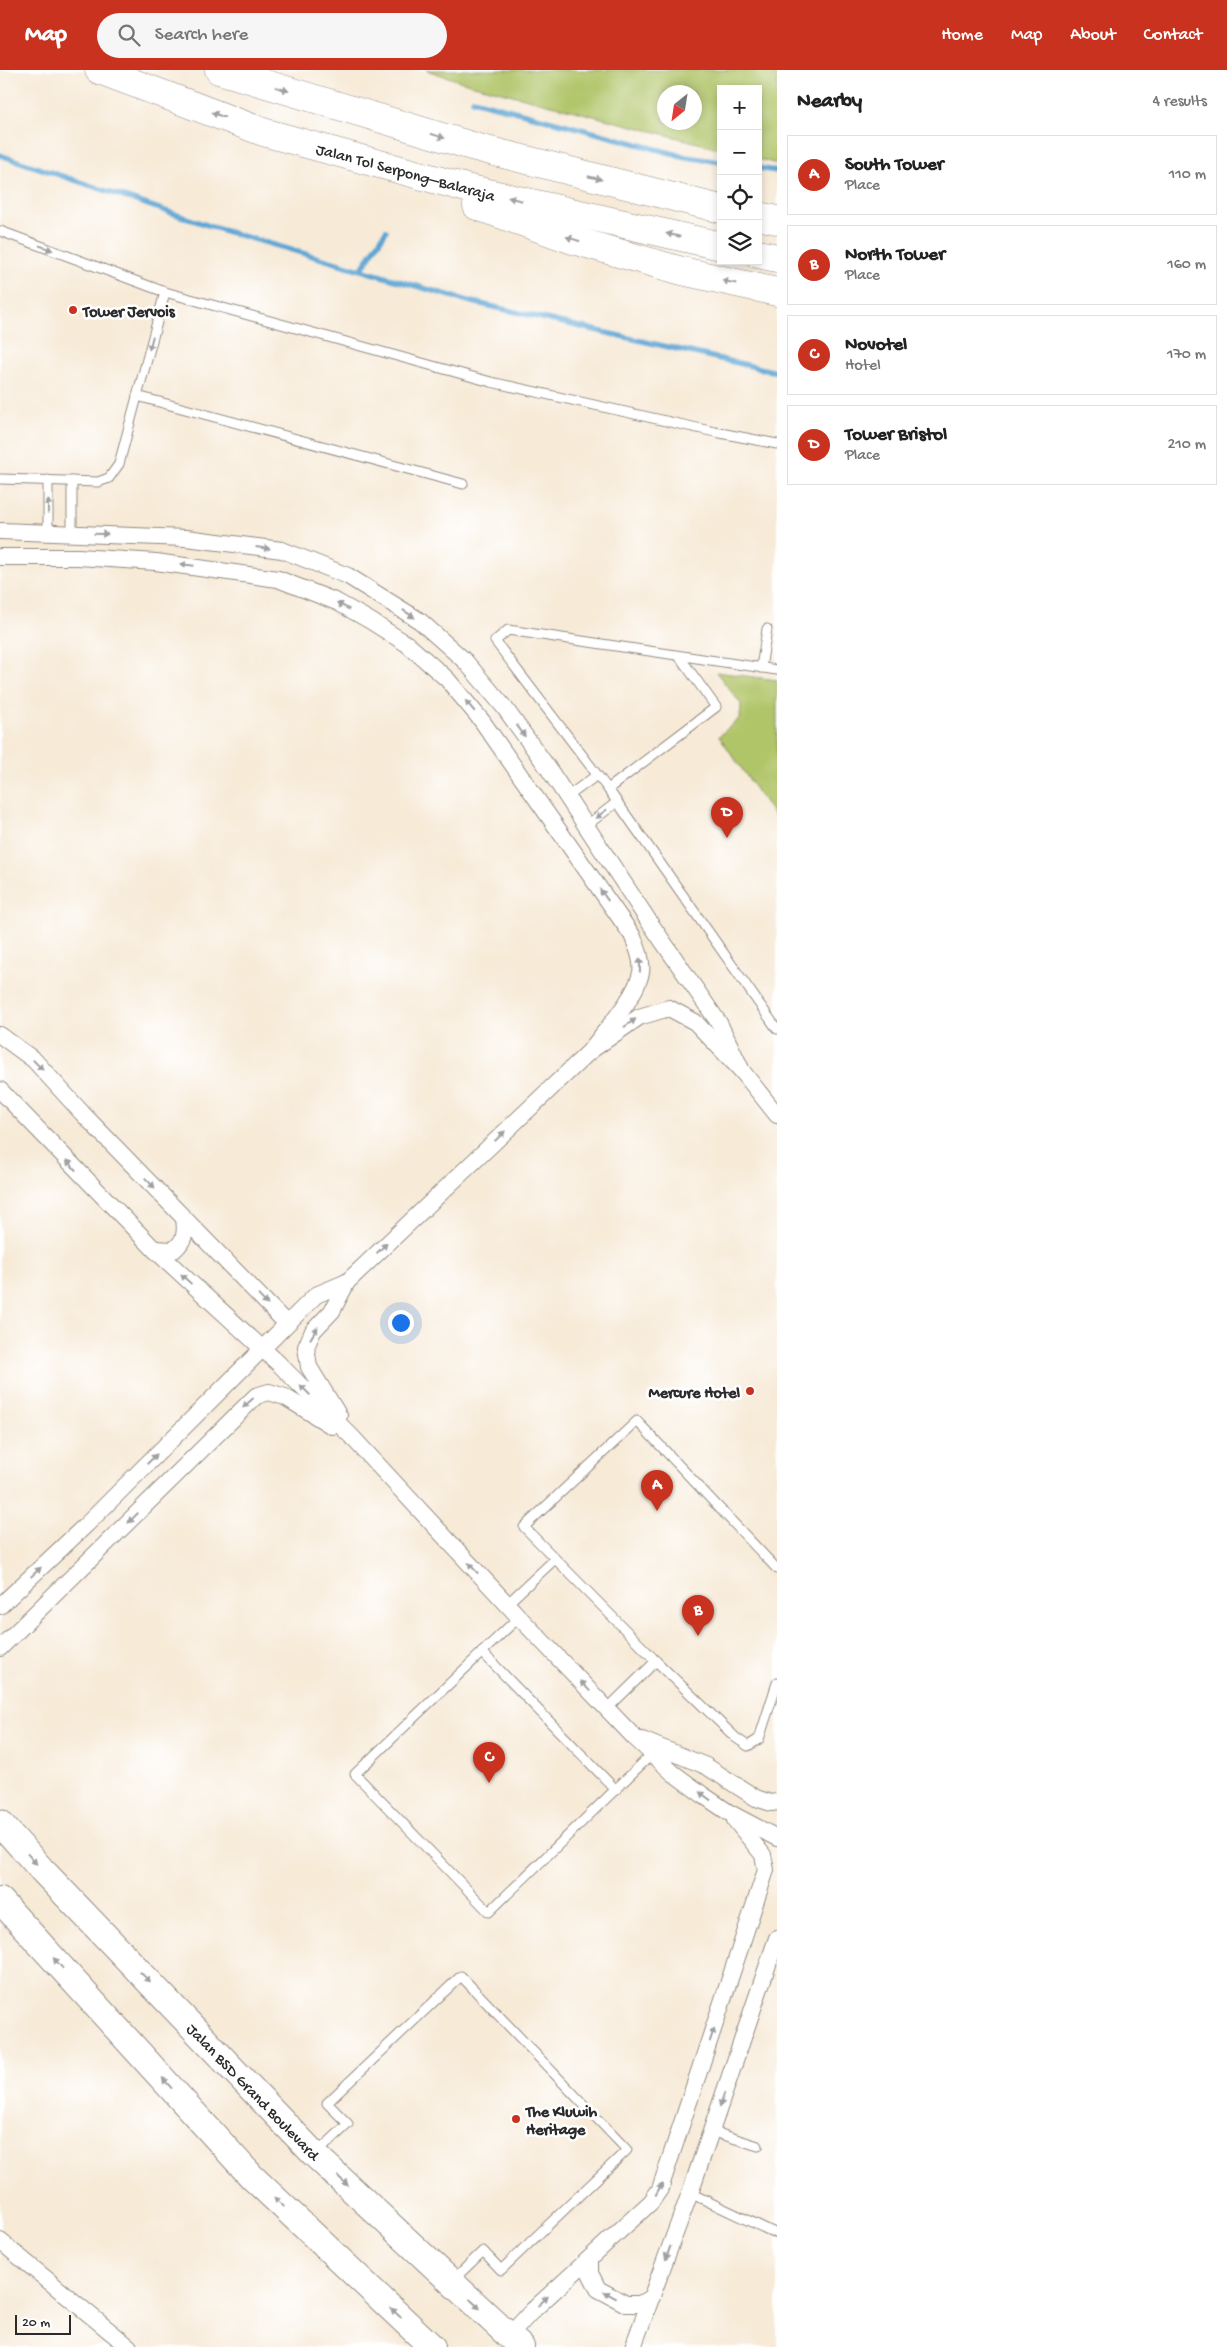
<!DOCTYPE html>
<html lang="en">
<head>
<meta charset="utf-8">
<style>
  body { margin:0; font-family:"Gochi Hand",sans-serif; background:#f6f6f6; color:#222 }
  .controls { position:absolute; right:15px; top:15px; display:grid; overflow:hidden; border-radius:0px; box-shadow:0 2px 8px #0003 }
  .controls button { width:45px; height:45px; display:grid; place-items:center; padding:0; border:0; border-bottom:1px solid #e0e0e0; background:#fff; color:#222; font:25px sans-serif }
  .compass { position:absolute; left:657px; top:15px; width:45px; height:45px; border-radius:50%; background:#fff; box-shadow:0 2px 8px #0003; rotate:210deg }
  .scale { position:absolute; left:15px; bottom:12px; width:56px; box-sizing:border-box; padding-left:5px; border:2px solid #2b2b2b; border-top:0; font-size:14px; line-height:18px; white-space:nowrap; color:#2b2b2b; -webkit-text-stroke:4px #fff; paint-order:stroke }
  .you { position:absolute; left:400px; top:1252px; width:18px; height:18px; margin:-12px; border:4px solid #fff; border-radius:50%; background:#1a73e8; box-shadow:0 0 0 8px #1a73e833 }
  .badge { display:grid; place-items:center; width:32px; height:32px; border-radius:50%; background:#c8321e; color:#fff; font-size:16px; font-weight:700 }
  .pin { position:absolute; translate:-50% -41px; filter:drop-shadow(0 1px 2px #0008) }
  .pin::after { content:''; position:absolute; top:26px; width:18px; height:15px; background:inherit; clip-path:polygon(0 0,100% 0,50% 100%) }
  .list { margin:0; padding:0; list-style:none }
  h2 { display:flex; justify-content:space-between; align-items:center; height:65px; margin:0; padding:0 20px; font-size:21px }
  h2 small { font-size:16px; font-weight:400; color:#767676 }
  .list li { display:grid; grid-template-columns:32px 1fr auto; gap:15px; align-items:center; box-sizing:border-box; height:80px; margin:0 10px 10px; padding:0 10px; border:1px solid #e0e0e0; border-radius:0px }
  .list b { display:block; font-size:19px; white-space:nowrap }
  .list p { margin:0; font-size:16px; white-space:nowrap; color:#767676 }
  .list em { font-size:16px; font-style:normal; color:#767676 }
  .icon { flex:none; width:28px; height:28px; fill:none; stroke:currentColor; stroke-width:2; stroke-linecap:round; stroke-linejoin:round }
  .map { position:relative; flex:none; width:777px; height:2277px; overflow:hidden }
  header { display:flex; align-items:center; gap:30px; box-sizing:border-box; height:70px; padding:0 25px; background:#c8321e; color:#fff }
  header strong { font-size:24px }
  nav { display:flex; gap:28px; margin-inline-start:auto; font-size:18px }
  .search { width:350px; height:45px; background:#f6f6f6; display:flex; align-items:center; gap:12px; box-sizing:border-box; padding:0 18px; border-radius:28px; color:#767676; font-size:19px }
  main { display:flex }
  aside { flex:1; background:#fff }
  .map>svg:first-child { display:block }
  .green { fill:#b0c468; stroke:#6e784a; fill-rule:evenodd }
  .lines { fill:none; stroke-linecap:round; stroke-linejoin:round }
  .stream { stroke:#5ba5d3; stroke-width:5.5 }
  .service-casing { stroke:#918a81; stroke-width:11 }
  .minor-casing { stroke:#918a81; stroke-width:18 }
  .primary-casing { stroke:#918a81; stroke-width:28 }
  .motorway-casing { stroke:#918a81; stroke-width:29 }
  .service { stroke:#fff; stroke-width:9 }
  .minor { stroke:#fff; stroke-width:16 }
  .primary { stroke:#fff; stroke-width:26 }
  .motorway { stroke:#fff; stroke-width:28 }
  .oneway { fill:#a0a0a0 }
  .poi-dot { fill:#c8321e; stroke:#fff; stroke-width:2 }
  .labels { text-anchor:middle; stroke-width:5; stroke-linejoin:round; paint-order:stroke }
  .street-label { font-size:16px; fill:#2b2b2b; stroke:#fff }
  .poi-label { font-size:16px; font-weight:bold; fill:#2b2b2b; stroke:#fff; text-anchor:start }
</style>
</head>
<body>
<header>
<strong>Map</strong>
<div class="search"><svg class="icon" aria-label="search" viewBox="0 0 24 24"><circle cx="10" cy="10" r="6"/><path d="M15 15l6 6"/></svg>Search here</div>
<nav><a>Home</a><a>Map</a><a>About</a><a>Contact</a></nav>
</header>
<main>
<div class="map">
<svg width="777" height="2277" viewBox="0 0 777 2277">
  <rect width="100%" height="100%" fill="#fff"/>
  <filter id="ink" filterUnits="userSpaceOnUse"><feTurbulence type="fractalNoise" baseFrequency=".02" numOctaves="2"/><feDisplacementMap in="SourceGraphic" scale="10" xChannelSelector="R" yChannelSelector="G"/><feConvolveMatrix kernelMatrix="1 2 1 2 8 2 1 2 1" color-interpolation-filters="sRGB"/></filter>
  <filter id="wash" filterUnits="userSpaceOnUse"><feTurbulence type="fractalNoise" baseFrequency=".0096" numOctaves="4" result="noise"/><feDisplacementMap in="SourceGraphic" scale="20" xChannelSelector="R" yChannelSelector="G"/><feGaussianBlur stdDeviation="1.12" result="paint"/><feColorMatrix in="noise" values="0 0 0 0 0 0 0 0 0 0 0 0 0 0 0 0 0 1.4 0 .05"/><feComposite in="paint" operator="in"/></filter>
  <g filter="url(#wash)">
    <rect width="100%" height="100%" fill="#f7ead7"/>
    <!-- green -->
    <g class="green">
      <path d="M426 0H777V94L758 89V19H721V79L466 13ZM664 22H694V52H664Z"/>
      <path d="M716 602 777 610V750L719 666 740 648 741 634Z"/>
    </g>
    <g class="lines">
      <!-- stream -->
      <g class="stream">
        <path d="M473 30 686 87 721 92"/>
        <path d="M0 85 222 160 472 232 777 302"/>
        <path d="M758 98 777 101"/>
        <path d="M361 200 386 161"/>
      </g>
    </g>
  </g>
  <g filter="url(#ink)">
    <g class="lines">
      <!-- service casing -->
      <g class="service-casing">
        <g id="service">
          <path d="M0 161 165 222 119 394 109 408 98 412 0 409"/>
          <path d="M165 222 491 312 715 362 777 374"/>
          <path d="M137 326 463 414"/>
          <path d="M72 411V463"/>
          <path d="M48 462V410"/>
          <path d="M761 598 767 559"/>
          <path d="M777 600 508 560 495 571 608 719 777 959"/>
          <path d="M608 719 716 637 679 586"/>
          <path d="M567 727 597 705"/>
          <path d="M586 756 617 732"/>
          <path d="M777 1499 637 1351 524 1457 656 1591 736 1668 748 1676 759 1669 777 1613"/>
          <path d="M507 1534 555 1489"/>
          <path d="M519 1547 355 1704 489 1842 652 1684"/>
          <path d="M482 1582 616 1720"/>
          <path d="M607 1639 656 1591"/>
          <path d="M711 2061 758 2076"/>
          <path d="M317 2083 348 2054 327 2033 461 1906 627 2080 501 2200 483 2181 453 2210"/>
          <path d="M690 2123 777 2164"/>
        </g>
      </g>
      <!-- minor casing -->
      <g class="minor-casing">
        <g id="minor">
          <path d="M0 461 186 468 282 480 348 506 420 551 465 591 504 637 548 698 650 853 719 953 742 1001"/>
          <path d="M0 487H78L156 492 278 509 337 532 369 550 407 574 447 609 482 651 632 865C637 877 643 890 641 903 635 929 605 960 590 981"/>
          <path d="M0 965 34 990 83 1044 286 1253"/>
          <path d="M0 1020 154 1179 278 1293 352 1367 519 1547 634 1667 673 1703 703 1725 728 1742 777 1768"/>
          <path d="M154 1179 174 1180C185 1170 186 1163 184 1149"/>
          <path d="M339 1346 309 1297 306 1277 313 1261 332 1241 347 1212 590 981 639 947 669 938 695 952 742 1001 777 1045"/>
          <path d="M0 1536 87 1454 316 1225 347 1212"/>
          <path d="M0 1578 256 1326 269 1322 285 1327 332 1356"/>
          <path d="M642 1670 706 1696 756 1728 771 1733 777 1732"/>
          <path d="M0 2171 129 2277"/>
          <path d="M590 2188V2203L598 2219 626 2234H640L652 2227"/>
          <path d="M509 2266 532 2241 651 2132 660 2119 766 1800 763 1785 735 1750"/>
          <path d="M633 2277 690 2123 777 1868"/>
        </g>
      </g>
      <!-- primary casing -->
      <g class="primary-casing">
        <g id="primary">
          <path d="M0 1753 42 1800 315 2085 521 2277"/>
          <path d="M0 1830 252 2107 432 2277"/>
        </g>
      </g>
      <!-- motorway casing -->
      <g class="motorway-casing">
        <g id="motorway">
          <path d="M99 0 263 62 470 119 721 176"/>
          <path d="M219 0 475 77 721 139"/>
          <path d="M477 136 573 170 682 201 777 222"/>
          <path d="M758 146 777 150"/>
          <path d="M758 184 777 188"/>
        </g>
      </g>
      <!-- service -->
      <use href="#service" class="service"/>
      <!-- minor -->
      <use href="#minor" class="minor"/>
      <!-- primary -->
      <use href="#primary" class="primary"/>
      <!-- motorway -->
      <use href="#motorway" class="motorway"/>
    </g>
    <!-- one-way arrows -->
    <defs><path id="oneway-solid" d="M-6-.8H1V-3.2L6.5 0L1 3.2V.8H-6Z" transform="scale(1.25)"/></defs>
    <g class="oneway">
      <use href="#oneway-solid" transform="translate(282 19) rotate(17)"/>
      <use href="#oneway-solid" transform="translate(218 45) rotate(-159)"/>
      <use href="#oneway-solid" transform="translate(438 66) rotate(17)"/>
      <use href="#oneway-solid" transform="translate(595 108) rotate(14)"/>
      <use href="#oneway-solid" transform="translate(515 129) rotate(-167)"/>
      <use href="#oneway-solid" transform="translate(673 165) rotate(-167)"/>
      <use href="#oneway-solid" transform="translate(573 169) rotate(-162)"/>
      <use href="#oneway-solid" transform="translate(46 178) rotate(20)"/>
      <use href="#oneway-solid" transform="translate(729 212) rotate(-168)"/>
      <use href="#oneway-solid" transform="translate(151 273) rotate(105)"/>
      <use href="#oneway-solid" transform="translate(48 436) rotate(-89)"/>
      <use href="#oneway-solid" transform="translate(101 464) rotate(2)"/>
      <use href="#oneway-solid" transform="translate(263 478) rotate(7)"/>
      <use href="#oneway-solid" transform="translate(187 495) rotate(-174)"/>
      <use href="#oneway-solid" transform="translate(343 536) rotate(-151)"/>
      <use href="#oneway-solid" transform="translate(409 544) rotate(34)"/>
      <use href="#oneway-solid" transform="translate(470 636) rotate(-130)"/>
      <use href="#oneway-solid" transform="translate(521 661) rotate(54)"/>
      <use href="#oneway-solid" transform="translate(601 744) rotate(142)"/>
      <use href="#oneway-solid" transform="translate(604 825) rotate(-125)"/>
      <use href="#oneway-solid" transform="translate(640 895) rotate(-89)"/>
      <use href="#oneway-solid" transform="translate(630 953) rotate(-35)"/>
      <use href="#oneway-solid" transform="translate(38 995) rotate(46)"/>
      <use href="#oneway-solid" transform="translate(500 1066) rotate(-44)"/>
      <use href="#oneway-solid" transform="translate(71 1095) rotate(-133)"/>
      <use href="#oneway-solid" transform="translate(150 1113) rotate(46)"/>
      <use href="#oneway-solid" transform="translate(382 1178) rotate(-44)"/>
      <use href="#oneway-solid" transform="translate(186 1209) rotate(-137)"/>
      <use href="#oneway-solid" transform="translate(263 1230) rotate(46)"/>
      <use href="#oneway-solid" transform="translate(314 1263) rotate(-58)"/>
      <use href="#oneway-solid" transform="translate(305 1320) rotate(-135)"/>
      <use href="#oneway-solid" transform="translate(248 1333) rotate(138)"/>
      <use href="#oneway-solid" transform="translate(152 1389) rotate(-45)"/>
      <use href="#oneway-solid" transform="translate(133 1448) rotate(135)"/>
      <use href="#oneway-solid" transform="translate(473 1498) rotate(-133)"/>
      <use href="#oneway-solid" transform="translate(36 1502) rotate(-43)"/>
      <use href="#oneway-solid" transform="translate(585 1616) rotate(-134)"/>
      <use href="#oneway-solid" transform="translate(705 1726) rotate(-144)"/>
      <use href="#oneway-solid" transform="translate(32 1789) rotate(48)"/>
      <use href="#oneway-solid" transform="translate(58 1893) rotate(-132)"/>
      <use href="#oneway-solid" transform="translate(145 1907) rotate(46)"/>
      <use href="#oneway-solid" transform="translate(712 1965) rotate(-72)"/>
      <use href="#oneway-solid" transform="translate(167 2013) rotate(-132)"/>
      <use href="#oneway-solid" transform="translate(722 2030) rotate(109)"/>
      <use href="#oneway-solid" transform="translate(343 2111) rotate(43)"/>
      <use href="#oneway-solid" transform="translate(659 2119) rotate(-61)"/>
      <use href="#oneway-solid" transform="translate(279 2132) rotate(-137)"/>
      <use href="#oneway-solid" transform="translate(668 2183) rotate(110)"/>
      <use href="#oneway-solid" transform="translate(610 2225) rotate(-152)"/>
      <use href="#oneway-solid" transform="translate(543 2231) rotate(-43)"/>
      <use href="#oneway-solid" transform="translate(475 2234) rotate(43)"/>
      <use href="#oneway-solid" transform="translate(396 2243) rotate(-137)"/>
    </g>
  </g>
  <!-- markers -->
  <g class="poi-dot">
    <circle cx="73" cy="240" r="5"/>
    <circle cx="750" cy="1321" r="5"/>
    <circle cx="516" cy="2049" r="5"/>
  </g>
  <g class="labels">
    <!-- street labels -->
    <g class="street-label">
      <text transform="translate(406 101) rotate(15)" y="6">Jalan Tol Serpong–Balaraja</text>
      <text transform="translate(254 2021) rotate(46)" y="6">Jalan BSD Grand Boulevard</text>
    </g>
    <!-- poi labels -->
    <g class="poi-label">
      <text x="83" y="246">Tower Jervois</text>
      <text x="740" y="1327" text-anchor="end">Mercure Hotel</text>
      <text x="526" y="2046">The Kluwih<tspan x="526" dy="18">Heritage</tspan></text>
    </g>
  </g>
</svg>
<div class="controls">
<button>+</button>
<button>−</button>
<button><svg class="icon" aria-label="locate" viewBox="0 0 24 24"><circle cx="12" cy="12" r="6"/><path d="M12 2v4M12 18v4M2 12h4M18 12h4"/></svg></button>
<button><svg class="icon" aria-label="layers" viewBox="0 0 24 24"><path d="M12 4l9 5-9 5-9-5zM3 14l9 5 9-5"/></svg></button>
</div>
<svg class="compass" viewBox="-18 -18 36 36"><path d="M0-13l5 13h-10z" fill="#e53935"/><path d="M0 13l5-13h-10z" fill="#767676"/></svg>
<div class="scale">20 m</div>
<div class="you"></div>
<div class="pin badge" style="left:657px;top:1441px">A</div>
<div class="pin badge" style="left:698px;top:1566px">B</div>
<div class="pin badge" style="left:489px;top:1713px">C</div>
<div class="pin badge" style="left:727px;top:768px">D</div>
</div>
<aside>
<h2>Nearby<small>4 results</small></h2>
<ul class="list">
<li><span class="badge">A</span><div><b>South Tower</b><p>Place</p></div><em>110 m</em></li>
<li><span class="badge">B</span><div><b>North Tower</b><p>Place</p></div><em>160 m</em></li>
<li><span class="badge">C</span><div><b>Novotel</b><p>Hotel</p></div><em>170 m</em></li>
<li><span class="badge">D</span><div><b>Tower Bristol</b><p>Place</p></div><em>210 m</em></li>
</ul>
</aside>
</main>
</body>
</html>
